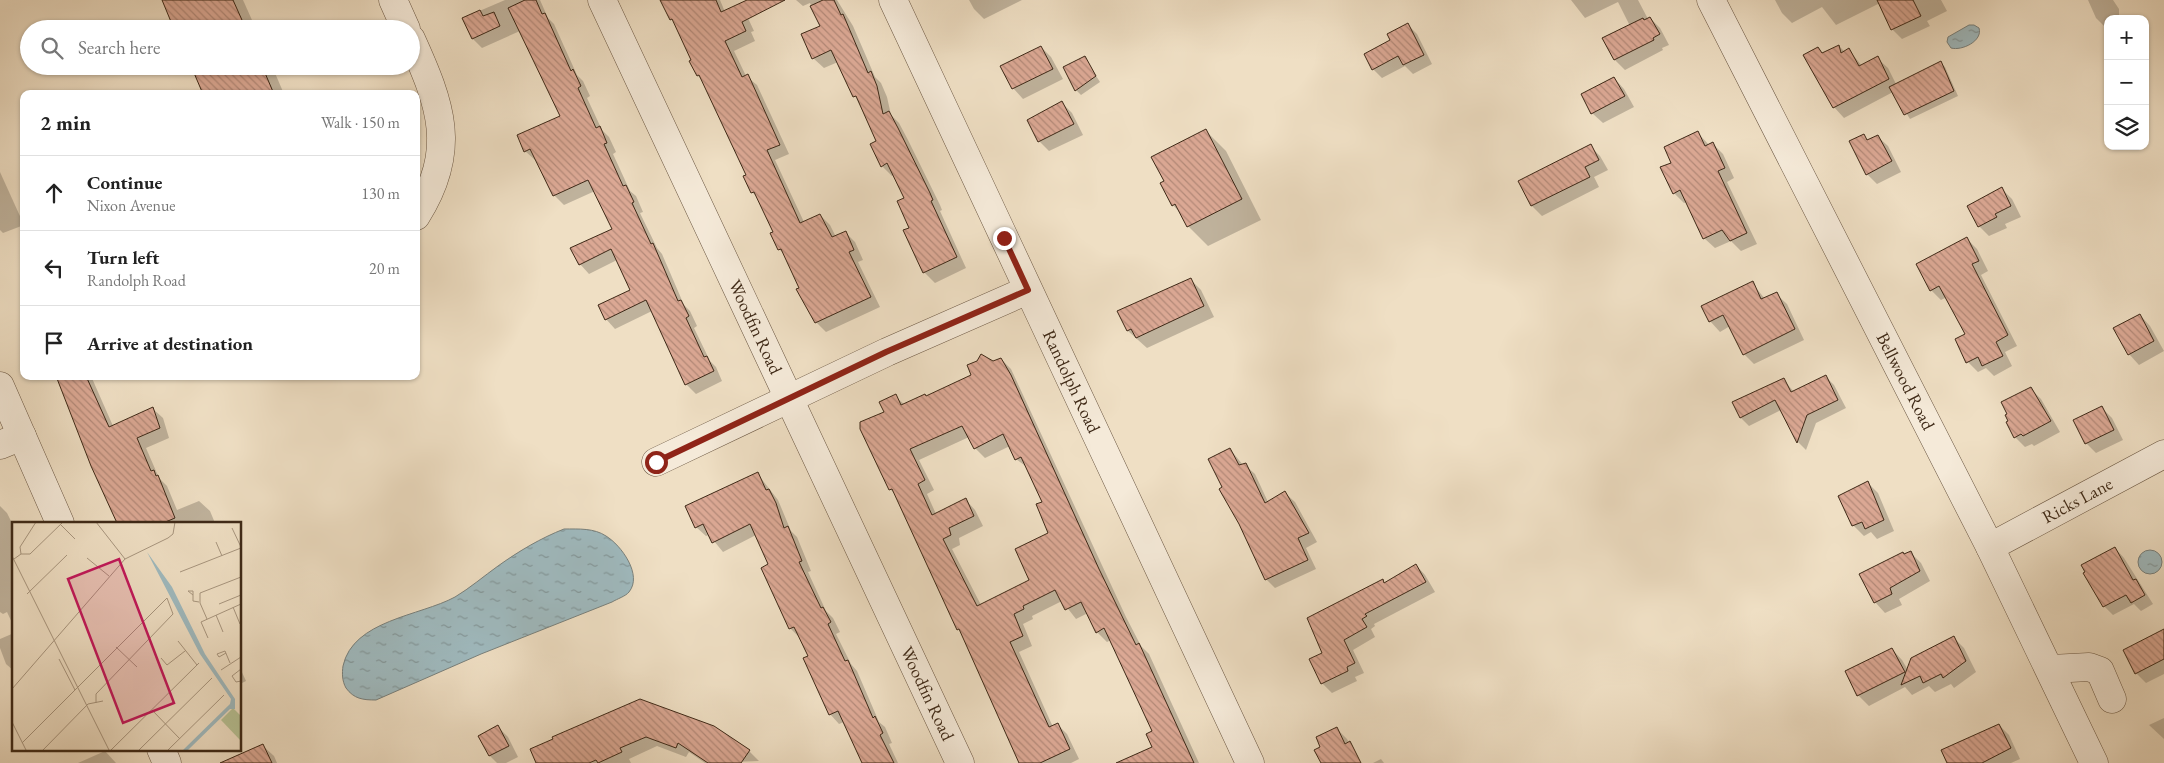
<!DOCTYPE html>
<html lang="en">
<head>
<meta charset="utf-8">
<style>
  body { margin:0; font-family:"EB Garamond",serif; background:#f6f6f6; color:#222 }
  .controls { position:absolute; right:15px; top:15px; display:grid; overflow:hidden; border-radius:10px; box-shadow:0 1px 4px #0004 }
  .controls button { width:45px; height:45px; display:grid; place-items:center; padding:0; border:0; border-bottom:1px solid #e0e0e0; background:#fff; color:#222; font:25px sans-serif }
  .stop { position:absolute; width:15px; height:15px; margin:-11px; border:4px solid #8f2418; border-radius:50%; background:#fff }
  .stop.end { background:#8f2418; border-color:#fff; box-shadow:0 1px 5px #0008 }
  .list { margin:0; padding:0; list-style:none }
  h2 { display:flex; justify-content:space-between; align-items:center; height:65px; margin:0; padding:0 20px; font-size:21px }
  h2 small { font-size:16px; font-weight:400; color:#767676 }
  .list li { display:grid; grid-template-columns:32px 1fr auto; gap:15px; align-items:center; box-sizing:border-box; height:75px; padding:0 20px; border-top:1px solid #e0e0e0 }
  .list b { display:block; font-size:19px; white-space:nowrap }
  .list p { margin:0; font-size:16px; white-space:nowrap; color:#767676 }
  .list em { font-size:16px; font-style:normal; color:#767676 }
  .icon { flex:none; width:28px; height:28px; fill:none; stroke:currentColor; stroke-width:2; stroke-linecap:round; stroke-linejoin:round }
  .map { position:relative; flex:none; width:2164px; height:763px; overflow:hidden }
  .search { position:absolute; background:#fff; box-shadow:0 1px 4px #0004; left:20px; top:20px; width:400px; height:55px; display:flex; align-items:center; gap:12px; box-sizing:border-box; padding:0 18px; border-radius:28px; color:#767676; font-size:19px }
  .panel { position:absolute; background:#fff; box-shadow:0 1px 4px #0004; left:20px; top:90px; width:400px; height:290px; border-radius:10px }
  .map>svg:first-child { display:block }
  .water { fill:url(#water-ripples); stroke:#78807c }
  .shadow { fill:#0003; fill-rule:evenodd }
  .building { fill:url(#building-back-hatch); stroke:#3e2917; fill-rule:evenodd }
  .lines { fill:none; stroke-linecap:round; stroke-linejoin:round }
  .minor-casing { stroke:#6a5642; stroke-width:29 }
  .minor { stroke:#f5ead9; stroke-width:28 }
  .route { stroke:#8f2418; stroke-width:6 }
  .labels { text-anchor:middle; stroke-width:4; stroke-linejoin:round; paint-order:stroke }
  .street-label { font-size:18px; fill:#3e2917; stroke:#f5ead9 }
  .inset-road { fill:none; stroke:#a8967f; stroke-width:1 }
  .view { fill:#c2185b; fill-opacity:0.15; stroke:#c2185b; stroke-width:2.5 }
  .inset-edge { fill:none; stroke:#3e2917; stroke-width:2.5 }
</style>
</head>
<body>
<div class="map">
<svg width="2164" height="763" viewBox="0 0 2164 763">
  <defs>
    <pattern id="water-ripples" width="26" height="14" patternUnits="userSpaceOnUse" patternTransform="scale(1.25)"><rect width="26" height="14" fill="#9fbabf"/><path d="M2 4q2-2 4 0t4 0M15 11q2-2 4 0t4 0" fill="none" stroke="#83979a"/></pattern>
    <pattern id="building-back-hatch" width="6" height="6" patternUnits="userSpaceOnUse" patternTransform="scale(1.25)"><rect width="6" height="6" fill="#dba894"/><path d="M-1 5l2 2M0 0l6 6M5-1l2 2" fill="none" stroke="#b38978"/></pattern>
  </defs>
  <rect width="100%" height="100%" fill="#efdfc4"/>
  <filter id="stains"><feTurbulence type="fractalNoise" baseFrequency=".004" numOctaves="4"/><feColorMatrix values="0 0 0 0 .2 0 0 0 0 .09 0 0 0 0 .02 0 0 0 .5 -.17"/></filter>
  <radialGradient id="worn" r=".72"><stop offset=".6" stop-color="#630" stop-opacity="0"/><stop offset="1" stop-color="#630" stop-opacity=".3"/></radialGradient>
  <!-- water -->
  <g class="water">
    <path d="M1969 25H1974L1979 28C1983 41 1962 51 1951 48L1947 42 1948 37Z"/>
    <path d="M564 529C579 529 594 528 606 536 621 545 643 575 629 592 626 596 617 599 612 602L481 654 376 700C363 700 354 699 346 688 342 681 342 673 343 666 353 620 420 616 455 597 470 588 484 576 498 566 519 551 541 538 564 529Z"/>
    <circle cx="2150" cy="562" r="12"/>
  </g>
  <!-- shadow -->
  <g class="shadow">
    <path d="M163 0H243L256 29H176Z"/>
    <path d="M505 0H540L548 18 554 24 577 75 583 81 590 96 587 98 602 130 609 137 616 152 613 154 630 191 636 196 643 212 640 213 657 248 662 254 684 305 690 311 697 326 694 328 710 361 716 367 722 381 696 394 686 384 652 311 615 329 606 319 632 290 617 260 589 274 580 264 613 229 595 191 564 205 554 195 536 160H535L525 151 562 117 520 31 482 48 473 39 463 18Z"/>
    <path d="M665 0H720L725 12 747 16 754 31 751 32 755 41 734 51 746 76 757 85 789 154 775 160 804 222 820 215 830 225 836 237 845 232 855 242 863 260 858 262 880 307 826 332 816 322 798 290 801 289 785 255 779 249 774 232 759 199 752 192 748 175 703 81 698 76 676 25 663 4Z"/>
    <path d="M796 0H837L853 26 875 77 881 83 887 97 891 115 899 123 908 140 940 205 942 210 940 211 966 268 935 283 924 272 905 231 911 228 905 199 894 175 892 176 882 166 878 142 838 62 824 68 813 58 821 26 810 3 803 6Z"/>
    <path d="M969 0H1022L984 19 974 9Z"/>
    <path d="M1571 0H1638L1648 19 1650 18 1660 28 1669 45 1662 48 1663 50 1625 70 1615 60 1604 38 1630 26 1618 2 1585 18Z"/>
    <path d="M1775 0H1941L1947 11 1927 21 1930 26 1902 39 1892 29 1880 3 1836 25 1822 7 1792 23 1782 13Z"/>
    <path d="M2088 0H2113L2119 9V19H2108V24L2104 26 2096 18Z"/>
    <path d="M1408 25 1417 34 1432 64 1413 74 1405 66 1382 78 1373 69 1392 41Z"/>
    <path d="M1839 46 1845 52 1849 50 1862 66 1877 58 1888 68 1896 84 1940 62 1945 67 1958 96 1910 119 1893 92 1844 118 1834 107 1818 48 1823 54Z"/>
    <path d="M1041 47 1051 57 1063 79 1023 99 1013 88Z"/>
    <path d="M1084 57 1100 82 1081 95 1076 90Z"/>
    <path d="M192 66H272L284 94H204Z"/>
    <path d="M1614 78 1624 89 1634 107 1603 123 1592 113Z"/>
    <path d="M1062 103 1072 113 1083 135 1049 151 1039 141Z"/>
    <path d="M1206 131 1226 151 1261 220 1208 246 1188 226 1182 215 1173 205Z"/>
    <path d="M1698 133 1709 145 1713 144 1723 154 1734 178 1727 182 1757 244 1741 251 1731 241 1715 248 1704 238 1687 202 1684 203 1674 193 1673 163Z"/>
    <path d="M1863 135 1869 141 1877 136 1888 146 1901 172 1877 184 1867 174Z"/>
    <path d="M1590 146 1600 156 1608 170 1594 177 1599 187 1542 216 1532 206 1519 181Z"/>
    <path d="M0 172 24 225 3 233 0 230Z"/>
    <path d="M2002 189 2012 199 2021 217 2005 224 2007 228 1989 236 1979 226Z"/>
    <path d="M1966 238 1977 249 1988 271 1981 275 2017 346 2005 352 2012 366 1994 376 1986 368 1978 372 1968 362 1966 335 1947 297 1941 300 1931 290Z"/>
    <path d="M1191 280 1201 290 1214 317 1147 348 1128 331 1119 312Z"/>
    <path d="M1752 283 1765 299 1776 294 1787 304 1804 340 1754 364 1744 354 1730 326 1720 332 1710 321Z"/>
    <path d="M2140 315 2150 326 2164 351 2139 365 2129 354Z"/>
    <path d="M1001 359 1011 369 1126 617 1141 646 1149 654 1199 763H1164L1154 732 1111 640 1107 642 1097 632 1088 613 1076 619 1062 601 1032 616 1033 619 1023 624 1032 646 1019 652 1053 727 1057 724 1067 734 1079 759 1071 763H1022L897 496 890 489 885 412 895 396 905 405 927 398ZM969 437 975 448 985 458 1010 446 1016 459 1028 468 1043 502 1050 533 1031 580 981 605 952 549 960 545 959 538 983 526 975 510 966 500 936 514 927 494 934 490 919 460Z"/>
    <path d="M58 376H91L113 426 152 408 163 418 169 438 146 448 159 478 167 486 177 510 199 501 210 511 215 523H119Z"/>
    <path d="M1825 376 1834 385 1846 408 1816 423 1806 450 1798 442 1781 410 1749 426 1741 418 1783 379 1794 392Z"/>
    <path d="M2031 389 2041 399 2060 432 2034 446 2032 444 2025 447 2015 437Z"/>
    <path d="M2101 407 2112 418 2123 440 2096 453 2086 443Z"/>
    <path d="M1230 449 1243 465H1245L1255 474 1268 502 1285 493 1295 502 1317 542 1306 548 1316 569 1275 588 1266 579 1223 488Z"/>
    <path d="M757 473 778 500 791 531 797 537 811 571 808 572 826 611 833 618 840 632 836 634 851 664 857 671 879 722 885 727 892 743 889 744 898 763H864L844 722 839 724 830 714 809 657 800 638 790 628 770 565 756 535 723 552 709 535 706 536 696 527Z"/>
    <path d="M1868 483 1878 493 1894 531 1877 539 1871 532 1864 536 1853 525Z"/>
    <path d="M0 506 7 513 14 527V627L7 612 3 614 0 612Z"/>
    <path d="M2115 548 2124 558 2153 604 2141 611 2134 604 2113 615 2104 606Z"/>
    <path d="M1911 553 1921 563 1930 581 1899 599 1902 605 1885 613 1875 602 1905 556Z"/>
    <path d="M1416 565 1425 575 1435 592 1374 624 1375 626 1371 629 1375 637 1353 650 1364 673 1355 677 1357 681 1332 693 1322 683 1324 653 1383 581 1385 584Z"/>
    <path d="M2164 631V674L2146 683 2136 673Z"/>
    <path d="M14 633V671L6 664 0 648V639Z"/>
    <path d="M1954 638 1964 648 1976 672 1954 688 1951 684 1935 692 1929 686 1912 695 1905 687 1869 706 1858 695 1892 649 1902 660 1908 670Z"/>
    <path d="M240 668 246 681 240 684Z"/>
    <path d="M640 700 749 751 759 761 705 763 689 752 686 757 657 746 629 759 631 763H537Z"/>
    <path d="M2164 718V739L2149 725Z"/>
    <path d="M1999 725 2009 735 2020 759 2011 763H1949L1943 750Z"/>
    <path d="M498 727 508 737 518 757 506 763H497L490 756 480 736Z"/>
    <path d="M1337 729 1347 739 1354 752 1331 763H1322V748Z"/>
    <path d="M263 746 274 756 277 763H233Z"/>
    <path d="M105 751 116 763H78Z"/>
    <path d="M1381 759 1384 763H1373Z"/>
  </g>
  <!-- building -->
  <g class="building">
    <path d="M162 0H233L246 29H174Z"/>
    <path d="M525 0H536L542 14 545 13 571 71 573 69 581 86 578 88 596 128 600 126 607 143 604 144 623 186 626 185 634 202 632 203 651 244 653 243 678 301 681 300 689 316 686 318 704 357 707 356 714 371 685 385 646 300 605 320 598 305 630 290 611 249 579 265 570 248 612 229 588 180 553 196 530 149 524 152 517 135 560 116 508 8Z"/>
    <path d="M660 0H716L721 12 747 0H785L742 22 746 31 725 41 742 77 748 74 780 145 767 150 800 223 820 214 832 237 846 231 854 250 849 252 871 297 815 323 796 289 799 288 781 249 778 250 770 233 773 232 754 192 751 193 743 176 746 175 699 75 697 76 689 61 691 60 672 19 670 20Z"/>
    <path d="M823 0H834L841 15 843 14 868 73 871 71 877 86 883 114 889 111 898 128 930 193 933 200 931 201 957 257 923 273 903 230 909 228 897 201 904 198 887 163 881 167 870 144 876 141 856 96 853 97 831 50 812 59 801 34 820 26 810 6Z"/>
    <path d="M1877 0H1913L1921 16 1891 30Z"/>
    <path d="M480 10 483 16 494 12 500 26 472 39 462 18Z"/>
    <path d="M1650 17 1660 34 1653 38 1654 40 1614 60 1602 38 1643 18 1644 20Z"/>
    <path d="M1408 23 1424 55 1403 65 1398 56 1372 70 1364 54 1390 40 1387 34Z"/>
    <path d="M1839 45 1841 53 1849 48 1859 66 1878 56 1889 79 1833 108 1803 55 1818 47 1822 53Z"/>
    <path d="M1041 46 1053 69 1012 89 1000 66Z"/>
    <path d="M1085 56 1096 76 1075 91 1063 67Z"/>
    <path d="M1941 61 1954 91 1904 115 1889 87Z"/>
    <path d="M191 66H262L274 94H203Z"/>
    <path d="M1614 77 1625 96 1591 114 1581 94Z"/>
    <path d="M1062 101 1074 124 1038 142 1027 120Z"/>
    <path d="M1206 129 1242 199 1187 227 1175 204 1172 206 1160 183 1164 181 1151 157Z"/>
    <path d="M1698 131 1705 146 1713 142 1725 168 1718 171 1747 233 1730 241 1722 230 1703 239 1680 190 1673 194 1660 167 1671 163 1664 147Z"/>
    <path d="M1864 134 1867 140 1878 135 1892 161 1866 175 1849 141Z"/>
    <path d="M1591 144 1599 160 1585 167 1590 177 1531 206 1518 181Z"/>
    <path d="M2002 187 2011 206 1995 214 1997 217 1978 227 1967 206Z"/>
    <path d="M1967 237 1979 261 1972 264 2008 335 1996 342 2003 356 1982 366 1978 357 1966 363 1955 339 1965 334 1939 286 1930 291 1916 264Z"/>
    <path d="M1191 278 1204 306 1136 338 1131 329 1127 331 1117 311Z"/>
    <path d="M1753 281 1761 299 1777 292 1795 329 1743 355 1723 315 1709 322 1701 306Z"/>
    <path d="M2140 314 2154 341 2128 355 2113 328Z"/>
    <path d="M981 354 993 361 1001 358 1011 375 1099 569 1136 645 1139 643 1194 763H1116L1152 747 1146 734 1152 731 1104 628 1096 633 1081 602 1065 610 1055 590 1023 606 1024 609 1014 614 1023 636 1010 642 1049 727 1058 723 1070 749 1040 763H1019L959 629 957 630 892 489 889 490 860 429V422L884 412 879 402 896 394 901 405 925 394 926 396 971 375 967 365 977 361ZM962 426 974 449 1003 434 1015 460 1021 457 1042 502 1036 504 1048 533 1015 549 1029 580 977 606 943 539 951 535 949 528 974 516 966 498 932 515 918 484 925 480 910 449Z"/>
    <path d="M1826 375 1838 400 1807 415 1797 443 1775 400 1740 418 1732 402 1784 378 1791 392Z"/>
    <path d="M56 376H86L109 427 153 407 160 428 137 438 151 471 154 470 156 476 158 475 175 518 163 523H117L91 466Z"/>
    <path d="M2031 387 2051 421 2023 436 2021 434 2014 438 2006 422 2008 421 2005 415 2007 414 2001 402Z"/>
    <path d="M2102 406 2114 430 2085 444 2073 420Z"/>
    <path d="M1230 448 1239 465 1246 463 1265 503 1285 491 1309 533 1298 538 1308 560 1265 580 1239 524 1219 489 1222 487 1208 459Z"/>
    <path d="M758 472 766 490 769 489 776 503 784 528 788 526 802 561 799 562 821 608 823 607 831 622 828 624 845 661 848 660 873 718 875 716 883 733 880 735 894 763H862L838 711 829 715 803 658 808 656 794 627 789 629 761 568 768 564 750 524 712 543 703 524 695 528 685 506Z"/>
    <path d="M1868 481 1884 520 1865 529 1862 522 1852 526 1838 496Z"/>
    <path d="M2115 547 2133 580 2136 579 2145 595 2131 603 2126 595 2103 607 2083 573 2085 572 2081 565Z"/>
    <path d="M1911 551 1920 571 1890 588 1892 594 1874 603 1859 574 1903 552 1904 554Z"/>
    <path d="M1416 564 1426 582 1365 614 1367 616 1362 619 1367 627 1344 640 1355 663 1347 667 1348 671 1321 684 1309 659 1322 653 1307 618 1383 579 1384 583Z"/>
    <path d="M2164 629V659L2135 674 2123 650Z"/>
    <path d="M1954 636 1966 661 1943 678 1941 674 1923 683 1920 676 1901 685 1911 658Z"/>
    <path d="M1892 648 1905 672 1857 696 1845 671Z"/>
    <path d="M640 699 714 726 750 750 741 763H708L678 743 676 748 646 737 620 748 622 752 598 763 596 760 589 763H536L530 749 553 739 552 737Z"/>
    <path d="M1999 724 2011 748 1982 763H1947L1941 750Z"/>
    <path d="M498 725 509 746 489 756 478 736Z"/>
    <path d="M1337 727 1345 744 1350 741 1361 763H1321L1314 750 1320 747 1316 737Z"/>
    <path d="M263 744 272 763H220Z"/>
  </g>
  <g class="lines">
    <!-- minor casing -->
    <g class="minor-casing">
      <g id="minor">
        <path d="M393 0 406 29"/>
        <path id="s1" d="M602 0 960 763"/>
        <path id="s2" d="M893 0 1250 763"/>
        <path id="s3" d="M1711 0 1990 547 2094 763"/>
        <path d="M411 39C441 105 458 150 416 216"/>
        <path d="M0 386 60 523"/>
        <path d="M0 445 22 436"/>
        <path d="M656 462 887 352 1028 290"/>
        <path id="s4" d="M1990 547 2164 454"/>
        <path d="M2051 669 2089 667 2100 671 2112 699"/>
        <path d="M161 749 167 763"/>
      </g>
    </g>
    <!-- minor -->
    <use href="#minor" class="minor"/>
  </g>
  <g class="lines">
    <!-- route -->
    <path class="route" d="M656 462 886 352 1028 290 1004 238"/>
  </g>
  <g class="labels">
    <!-- street labels -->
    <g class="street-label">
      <text dy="6" stroke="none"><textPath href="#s1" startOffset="361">Woodfin Road</textPath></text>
      <text dy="6" stroke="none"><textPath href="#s3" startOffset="428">Bellwood Road</textPath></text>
      <text dy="6" stroke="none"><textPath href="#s2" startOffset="421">Randolph Road</textPath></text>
      <text dy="6" stroke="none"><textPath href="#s4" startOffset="99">Ricks Lane</textPath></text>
      <text dy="6" stroke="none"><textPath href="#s1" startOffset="766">Woodfin Road</textPath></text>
    </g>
  </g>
  <!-- overview -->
  <g transform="translate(12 522)">
    <rect width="229" height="229" fill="#efdfc4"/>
    <path d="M221 186 229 194V219L209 198Z" fill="#b7c295"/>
    <path d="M135 30 160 65 193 132 223 177V187H218L176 228H171L218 182 219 177 188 132Z" fill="#9fbabf"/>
    <path class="inset-road" d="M84 0 113 37M49 3 63 17M220 6 229 25M204 20 210 34M9 32 8 25 24 0M0 34 97 228M75 36 97 54M2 37 9 32H18L51 0M168 50 229 26M15 72 55 33M181 73 176 69H181V79L187 80M207 82 229 73M221 85 228 102M204 93 211 110M195 97 188 81V71L229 55M196 116 189 100 229 82M166 119 185 143M104 125 125 145M214 131 207 135 205 132 213 129 218 141M149 136 155 143 173 129M47 137 63 168M229 147 220 154 224 160 229 159M209 148 229 135M0 167 113 37 156 16 161 12 163 0M140 188 168 217M0 200 14 228M10 221 155 76 161 92 84 172V181M31 228 76 182 91 179M99 228 187 141M127 228 200 156M156 228 212 173"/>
    <path class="view" d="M107 37 162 181 111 201 56 57Z"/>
    <rect width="229" height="229" class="inset-edge"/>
  </g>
  <rect width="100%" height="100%" filter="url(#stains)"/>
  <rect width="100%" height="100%" fill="url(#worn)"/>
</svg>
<div class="controls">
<button>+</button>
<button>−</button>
<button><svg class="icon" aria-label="layers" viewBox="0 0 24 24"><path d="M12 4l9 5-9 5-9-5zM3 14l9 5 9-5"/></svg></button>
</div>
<div class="stop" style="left:656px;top:462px"></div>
<div class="stop end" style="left:1004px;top:238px"></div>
<div class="search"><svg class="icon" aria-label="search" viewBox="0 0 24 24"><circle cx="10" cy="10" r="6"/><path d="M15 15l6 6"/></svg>Search here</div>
<section class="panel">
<h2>2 min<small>Walk · 150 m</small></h2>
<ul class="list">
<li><svg class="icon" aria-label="ahead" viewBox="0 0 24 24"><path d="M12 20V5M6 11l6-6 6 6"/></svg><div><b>Continue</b><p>Nixon Avenue</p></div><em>130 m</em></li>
<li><svg class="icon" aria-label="left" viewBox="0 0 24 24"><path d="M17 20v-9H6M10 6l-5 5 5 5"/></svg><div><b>Turn left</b><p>Randolph Road</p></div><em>20 m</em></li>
<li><svg class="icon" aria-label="arrive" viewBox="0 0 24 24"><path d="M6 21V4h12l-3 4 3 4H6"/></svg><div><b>Arrive at destination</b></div></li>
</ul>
</section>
</div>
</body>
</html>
